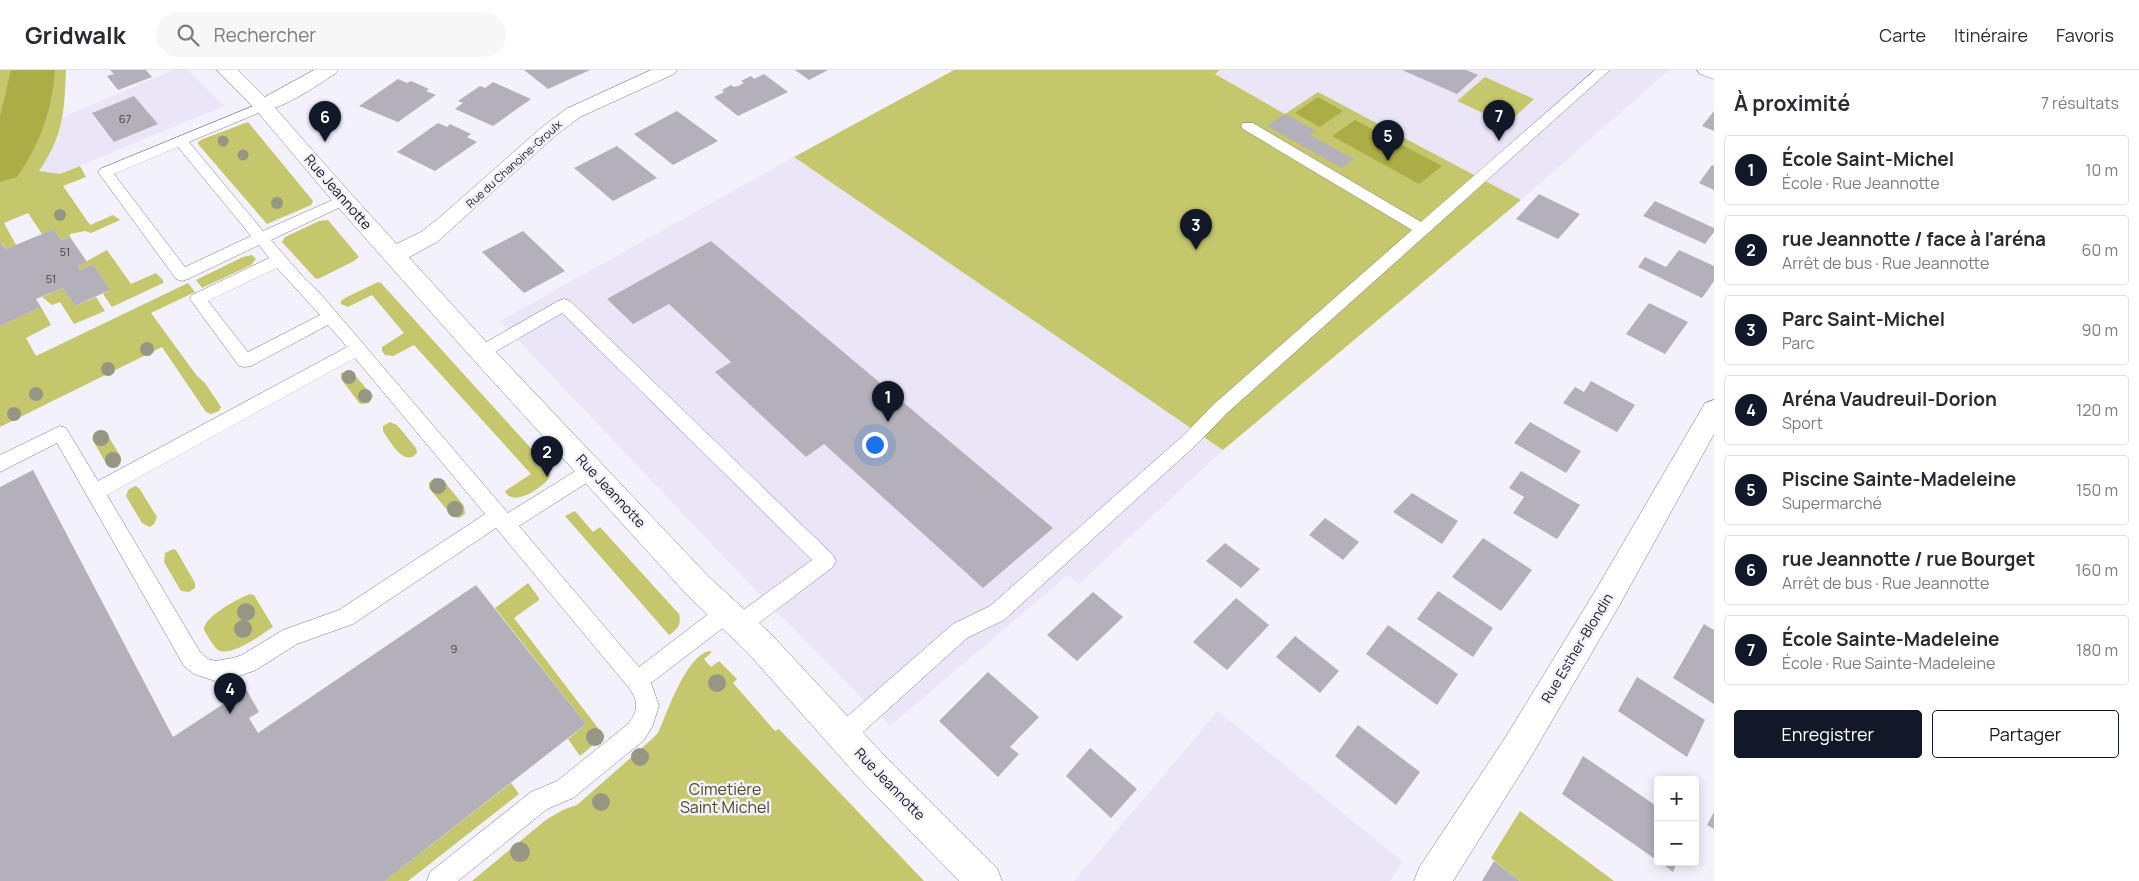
<!DOCTYPE html>
<html lang="fr">
<head>
<meta charset="utf-8">
<style>
  body { margin:0; font-family:Manrope,sans-serif; background:#f7f7f7; color:#2b2b33 }
  .controls { position:absolute; right:15px; bottom:15px; display:grid; overflow:hidden; border-radius:5px; box-shadow:0 2px 12px #0003 }
  .controls button { width:45px; height:45px; display:grid; place-items:center; padding:0; border:0; border-bottom:1px solid #e1e1e2; background:#fff; color:#2b2b33; font:25px sans-serif }
  .you { position:absolute; left:874px; top:374px; width:18px; height:18px; margin:-12px; border:4px solid #fff; border-radius:50%; background:#1a73e8; box-shadow:0 0 0 8px #1a73e833 }
  .badge { display:grid; place-items:center; width:32px; height:32px; border-radius:50%; background:#111827; color:#fff; font-size:16px; font-weight:700 }
  .pin { position:absolute; translate:-50% -41px; filter:drop-shadow(0 1px 2px #0008) }
  .pin::after { content:''; position:absolute; top:26px; width:18px; height:15px; background:inherit; clip-path:polygon(0 0,100% 0,50% 100%) }
  .list { margin:0; padding:0; list-style:none }
  h2 { display:flex; justify-content:space-between; align-items:center; height:65px; margin:0; padding:0 20px; font-size:21px }
  h2 small { font-size:16px; font-weight:400; color:#7c7c81 }
  .list li { display:grid; grid-template-columns:32px 1fr auto; gap:15px; align-items:center; box-sizing:border-box; height:70px; margin:0 10px 10px; padding:0 10px; border:1px solid #e1e1e2; border-radius:5px }
  .list b { display:block; font-size:19px; white-space:nowrap }
  .list p { margin:0; font-size:16px; white-space:nowrap; color:#7c7c81 }
  .list em { font-size:16px; font-style:normal; color:#7c7c81 }
  .actions { display:flex; gap:10px; padding:15px 20px }
  .actions a { flex:1; padding:11px 0; border:1px solid #111827; border-radius:5px; text-align:center; font-size:18px; color:#111827 }
  .actions .main { background:#111827; color:#fff }
  .icon { flex:none; width:28px; height:28px; fill:none; stroke:currentColor; stroke-width:2; stroke-linecap:round; stroke-linejoin:round }
  .map { position:relative; flex:none; width:1714px; height:811px; overflow:hidden }
  header { display:flex; align-items:center; gap:30px; box-sizing:border-box; height:70px; padding:0 25px; background:#fff; border-bottom:1px solid #e1e1e2 }
  header strong { font-size:24px }
  nav { display:flex; gap:28px; margin-inline-start:auto; font-size:18px }
  .search { width:350px; height:45px; background:#f7f7f7; display:flex; align-items:center; gap:12px; box-sizing:border-box; padding:0 18px; border-radius:28px; color:#7c7c81; font-size:19px }
  main { display:flex }
  aside { flex:1; background:#fff }
  .map>svg:first-child { display:block }
  .built { fill:#eae6f8 }
  .green { fill:#c4c76b }
  .water { fill:#abad46 }
  .lines { fill:none; stroke-linecap:round; stroke-linejoin:round }
  .river { fill:#abad46; fill-rule:evenodd }
  .building { fill:#b3b0ba }
  .service-casing { stroke:#7d7b84; stroke-width:1 }
  .minor-casing { stroke:#7d7b84; stroke-width:1 }
  .secondary-casing { stroke:#7d7b84; stroke-width:1 }
  .service { fill:#fff; fill-rule:evenodd }
  .minor { fill:#fff; fill-rule:evenodd }
  .secondary { fill:#fff; fill-rule:evenodd }
  .tree { fill:#979684 }
  .labels { text-anchor:middle; stroke-width:5; stroke-linejoin:round; paint-order:stroke }
  .number-label { font-size:11px; fill:#403f44 }
  .far-street-label { font-size:11px; fill:#19191c; stroke:#f3f1fb }
  .street-label { font-size:14px; fill:#19191c; stroke:#f3f1fb }
  .near-park-label { font-size:16px; fill:#4b4c22; stroke:#f3f1fb }
</style>
</head>
<body>
<header>
<strong>Gridwalk</strong>
<div class="search"><svg class="icon" aria-label="search" viewBox="0 0 24 24"><circle cx="10" cy="10" r="6"/><path d="M15 15l6 6"/></svg>Rechercher</div>
<nav><a>Carte</a><a>Itinéraire</a><a>Favoris</a></nav>
</header>
<main>
<div class="map">
<svg width="1714" height="811" viewBox="0 0 1714 811">
  <rect width="100%" height="100%" fill="#f3f1fb"/>
  <!-- built -->
  <g class="built">
    <path d="M173 0H188L224 36 60 104 38 101 50 84 58 68 63 47Z"/>
    <path d="M1220 0H1669L1521 130 1318 22 1285 44 1214 3Z"/>
    <path d="M794 87 1223 380 1079 514 1068 505 890 656 761 526 500 251Z"/>
    <path d="M1218 641 1403 792 1390 811H1074Z"/>
  </g>
  <!-- green -->
  <g class="green">
    <path d="M0 0H66C64 43 64 65 39 101L60 104 80 96 86 107 63 116 90 155 113 145 120 150 91 163 85 161 70 164V167L61 170 54 159 42 164 28 143 4 153 16 175 6 179 3 174 0 175Z"/>
    <path d="M954 0H1220L1215 4 1285 44 1318 22 1521 130 1223 380 794 87Z"/>
    <path d="M1485 7 1534 29 1507 54 1457 31Z"/>
    <path d="M248 52 313 131 311 135 267 154 198 74V72L203 69Z"/>
    <path d="M328 150 359 187 354 191 318 209 315 208 282 172 285 167 319 151Z"/>
    <path d="M107 180 131 214 156 203 163 210V213L112 237 103 224 110 220 93 194 80 200 78 196Z"/>
    <path d="M252 185 256 189 251 195 202 218 196 210 243 187Z"/>
    <path d="M378 212 381 213 548 397 550 406C546 416 512 439 505 421L531 404 414 275 393 286 385 285 382 281V277L404 263 372 225 348 237 341 234V231L345 228Z"/>
    <path d="M188 213 195 222 151 243 197 306 205 313 221 337 219 341 211 344 206 342 162 277 0 357V256L41 237 51 255 26 268 36 286Z"/>
    <path d="M63 218 75 236 96 227 105 241 74 254 60 232 52 235 42 227Z"/>
    <path d="M350 300 373 326 369 333 360 334 341 309V303Z"/>
    <path d="M390 352 397 355 416 378 417 383C404 398 390 371 383 361V356Z"/>
    <path d="M100 360 105 361 121 387 119 393 109 396 106 393 92 369 94 363Z"/>
    <path d="M434 408 443 410 464 436 465 444 459 448 453 447 429 418V413Z"/>
    <path d="M135 416 139 418 157 447 154 454 150 457 142 453 126 426 128 420Z"/>
    <path d="M575 441 593 462 600 457 679 544C682 554 677 560 669 565L565 446Z"/>
    <path d="M173 479 176 480 195 513V518L189 522 181 521 164 492 165 483Z"/>
    <path d="M528 513 539 528V530L514 548 604 666 580 686 568 669 586 654 495 538Z"/>
    <path d="M250 524 254 525 273 557C262 564 231 588 218 580 212 575 208 566 204 560 203 547 239 528 250 524Z"/>
    <path d="M709 581 712 582 704 589 711 597 719 591 737 609 733 613 775 661 779 659 924 811H472L547 749 565 739 577 735 652 669 658 663C667 643 686 586 709 581Z"/>
    <path d="M511 713 519 724 408 811H385Z"/>
    <path d="M1520 741 1614 811H1520L1491 788Z"/>
  </g>
  <!-- water -->
  <g class="water">
    <path d="M1318 27 1343 41 1320 57 1295 43Z"/>
    <path d="M1355 50 1442 96 1419 114 1332 66Z"/>
  </g>
  <g class="lines">
    <!-- river -->
    <path class="river" d="M11 0H55C52 40 40 74 17 107L0 112V47Z"/>
  </g>
  <!-- building -->
  <g class="building">
    <path d="M110 0H146L152 7 118 20 107 6 114 4Z"/>
    <path d="M524 0H590L548 19Z"/>
    <path d="M795 0H828L809 10Z"/>
    <path d="M1402 0H1466L1478 5 1457 24Z"/>
    <path d="M764 4 788 22 738 46 714 27 724 22 722 20 731 15 734 17 738 16 744 13 741 11 751 6 754 9Z"/>
    <path d="M398 9 407 13 411 11 429 19 426 21 436 25 398 52 359 36Z"/>
    <path d="M493 12 531 29 493 56 455 39 463 33 458 31 480 16 485 18Z"/>
    <path d="M134 26 158 54 114 72 92 43Z"/>
    <path d="M677 41 718 71 673 95 634 64Z"/>
    <path d="M1714 41V61L1702 56Z"/>
    <path d="M1285 44 1316 61 1310 65 1354 89 1342 98 1267 56Z"/>
    <path d="M438 53 447 57 450 54 471 64 467 67 477 72 435 101 397 82Z"/>
    <path d="M617 76 657 108 613 131 574 98Z"/>
    <path d="M1712 95 1714 96V120L1699 113Z"/>
    <path d="M1539 124 1580 144 1558 169 1516 149Z"/>
    <path d="M1655 131 1714 158V162L1705 174 1643 146Z"/>
    <path d="M54 159 61 170 70 167 87 192 78 196 80 200 93 194 110 220 75 236 63 218 36 229 41 237 0 256V175L2 174 6 179Z"/>
    <path d="M523 161 565 201 524 223 482 182Z"/>
    <path d="M711 171 1053 458 983 518 824 374 806 387 715 302 731 292 669 234 633 254 607 229Z"/>
    <path d="M1679 180 1714 196V211L1702 228 1638 197 1645 187 1666 197Z"/>
    <path d="M1649 233 1688 252 1665 284 1626 264Z"/>
    <path d="M1591 311 1635 335 1617 362 1563 333 1575 317 1584 322Z"/>
    <path d="M1530 352 1581 381 1566 403 1514 373Z"/>
    <path d="M33 400 173 667 246 619 259 642 249 648 258 663 476 515 586 654 385 811H0V417Z"/>
    <path d="M1521 401 1580 435 1557 469 1513 443 1524 427 1509 418Z"/>
    <path d="M1412 423 1458 451 1442 474 1393 442Z"/>
    <path d="M1325 448 1359 472 1343 490 1309 465Z"/>
    <path d="M1483 468 1532 500 1501 541 1452 507Z"/>
    <path d="M1225 473 1260 499 1241 518 1206 491Z"/>
    <path d="M1438 521 1493 558 1473 587 1417 549Z"/>
    <path d="M1093 522 1123 547 1077 591 1047 565Z"/>
    <path d="M1236 528 1269 555 1227 600 1193 572Z"/>
    <path d="M1704 554 1714 560V634L1673 608Z"/>
    <path d="M1388 555 1458 604 1437 635 1366 584Z"/>
    <path d="M1295 566 1339 601 1320 623 1276 587Z"/>
    <path d="M988 602 1039 647 1010 677 1019 684 998 707 939 651Z"/>
    <path d="M1637 607 1705 650 1687 687 1618 641Z"/>
    <path d="M1358 655 1420 702 1396 735 1335 686Z"/>
    <path d="M1090 678 1137 719 1111 748 1066 706Z"/>
    <path d="M1583 686 1658 737 1654 749 1658 752V791L1562 724Z"/>
    <path d="M1714 742V759L1707 755Z"/>
    <path d="M1494 791 1520 811H1482Z"/>
    <path d="M1660 792H1677L1673 802Z"/>
  </g>
  <g class="lines">
    <!-- service casing -->
    <g class="service-casing">
      <g id="service">
        <path d="M1595 0H1610L1226 344 1197 374 1004 550 967 568 851 673 843 676 835 673 832 665 835 657 953 554 990 536 1185 364 1214 334 1412 160 1243 59 1241 56 1243 53H1253L1421 152Z"/>
        <path d="M263 32 270 36 268 39 189 72 263 161 339 127H349L351 130 349 133 271 170 305 209 319 222 508 443 585 395 592 392 599 395 601 400 599 405 519 456 639 597 720 535 727 533 734 535 737 542 735 546 812 490 562 243 488 286 482 288 476 286 473 282 476 278 558 231 564 229 570 231 833 485 836 491 833 497 747 562 740 564 733 562 730 555 732 551 651 613 659 636 652 657 644 670 573 728 547 739 458 811H427L430 802 531 722 557 711 628 654C638 642 639 631 629 618L496 458 353 554 297 574 256 600 233 608 215 611 194 604 184 596 57 373 0 402V385L60 356 66 358 98 411 347 277 328 255 251 296 245 297 239 296 190 229 192 225 269 188 259 175 188 209 182 211 176 209 98 102 100 99ZM178 77 251 166 185 197 114 104ZM277 198 320 245 248 282 208 231ZM355 288 485 444 339 540 283 560 242 585 233 588 215 591 208 589 200 582 107 425Z"/>
      </g>
    </g>
    <!-- minor casing -->
    <g class="minor-casing">
      <g id="minor">
        <path d="M314 0H338L335 4C317 15 276 45 256 40L253 36 256 32Z"/>
        <path d="M651 0H677L674 4 580 47 555 66 437 172 402 191 394 193 386 191 382 185 386 179 421 162 440 147 541 58 566 39Z"/>
        <path d="M1697 0H1714V9L1700 4Z"/>
        <path d="M1714 330V364L1619 536 1529 690 1453 811H1414L1419 798 1505 668 1597 518 1705 333Z"/>
      </g>
    </g>
    <!-- secondary casing -->
    <g class="secondary-casing">
      <path id="secondary" d="M217 0H238L270 32 352 125 479 264 709 507 770 563 881 682 997 798 1002 811H959L857 706 748 583 687 525 461 276 336 135 256 40Z"/>
    </g>
    <!-- service -->
    <use href="#service" class="service"/>
    <!-- minor -->
    <use href="#minor" class="minor"/>
    <!-- secondary -->
    <use href="#secondary" class="secondary"/>
  </g>
  <!-- trees -->
  <g class="tree">
    <circle cx="223" cy="71" r="5.5"/>
    <circle cx="243" cy="85" r="5.5"/>
    <circle cx="277" cy="133" r="6"/>
    <circle cx="60" cy="145" r="6"/>
    <circle cx="147" cy="279" r="7"/>
    <circle cx="108" cy="299" r="7"/>
    <circle cx="349" cy="307" r="7"/>
    <circle cx="36" cy="324" r="7"/>
    <circle cx="365" cy="326" r="7"/>
    <circle cx="14" cy="344" r="7"/>
    <circle cx="101" cy="368" r="8"/>
    <circle cx="113" cy="390" r="8"/>
    <circle cx="438" cy="416" r="8"/>
    <circle cx="455" cy="439" r="8"/>
    <circle cx="246" cy="542" r="9"/>
    <circle cx="243" cy="559" r="9"/>
    <circle cx="717" cy="613" r="9"/>
    <circle cx="595" cy="667" r="9"/>
    <circle cx="640" cy="687" r="9"/>
    <circle cx="601" cy="732" r="9"/>
    <circle cx="520" cy="782" r="10"/>
  </g>
  <g class="labels">
    <!-- number labels -->
    <g class="number-label">
      <text x="125" y="53">67</text>
      <text x="65" y="186">51</text>
      <text x="51" y="213">51</text>
      <text x="454" y="583">9</text>
    </g>
    <!-- far-street labels -->
    <g class="far-street-label">
      <text transform="translate(514 94) rotate(-42)" y="4">Rue du Chanoine-Groulx</text>
    </g>
    <!-- street labels -->
    <g class="street-label">
      <text transform="translate(338 122) rotate(49)" y="5">Rue Jeannotte</text>
      <text transform="translate(611 421) rotate(47)" y="5">Rue Jeannotte</text>
      <text transform="translate(1577 578) rotate(-59)" y="5">Rue Esther-Blondin</text>
      <text transform="translate(890 714) rotate(46)" y="5">Rue Jeannotte</text>
    </g>
    <!-- near-park labels -->
    <g class="near-park-label">
      <text x="725" y="725">Cimetière<tspan x="725" dy="18">Saint Michel</tspan></text>
    </g>
  </g>
</svg>
<div class="controls">
<button>+</button>
<button>−</button>
</div>
<div class="you"></div>
<div class="pin badge" style="left:888px;top:352px">1</div>
<div class="pin badge" style="left:547px;top:407px">2</div>
<div class="pin badge" style="left:1196px;top:180px">3</div>
<div class="pin badge" style="left:230px;top:644px">4</div>
<div class="pin badge" style="left:1388px;top:91px">5</div>
<div class="pin badge" style="left:325px;top:72px">6</div>
<div class="pin badge" style="left:1499px;top:71px">7</div>
</div>
<aside>
<h2>À proximité<small>7 résultats</small></h2>
<ul class="list">
<li><span class="badge">1</span><div><b>École Saint-Michel</b><p>École · Rue Jeannotte</p></div><em>10 m</em></li>
<li><span class="badge">2</span><div><b>rue Jeannotte / face à l'aréna</b><p>Arrêt de bus · Rue Jeannotte</p></div><em>60 m</em></li>
<li><span class="badge">3</span><div><b>Parc Saint-Michel</b><p>Parc</p></div><em>90 m</em></li>
<li><span class="badge">4</span><div><b>Aréna Vaudreuil-Dorion</b><p>Sport</p></div><em>120 m</em></li>
<li><span class="badge">5</span><div><b>Piscine Sainte-Madeleine</b><p>Supermarché</p></div><em>150 m</em></li>
<li><span class="badge">6</span><div><b>rue Jeannotte / rue Bourget</b><p>Arrêt de bus · Rue Jeannotte</p></div><em>160 m</em></li>
<li><span class="badge">7</span><div><b>École Sainte-Madeleine</b><p>École · Rue Sainte-Madeleine</p></div><em>180 m</em></li>
</ul>
<div class="actions"><a class="main">Enregistrer</a><a>Partager</a></div>
</aside>
</main>
</body>
</html>
